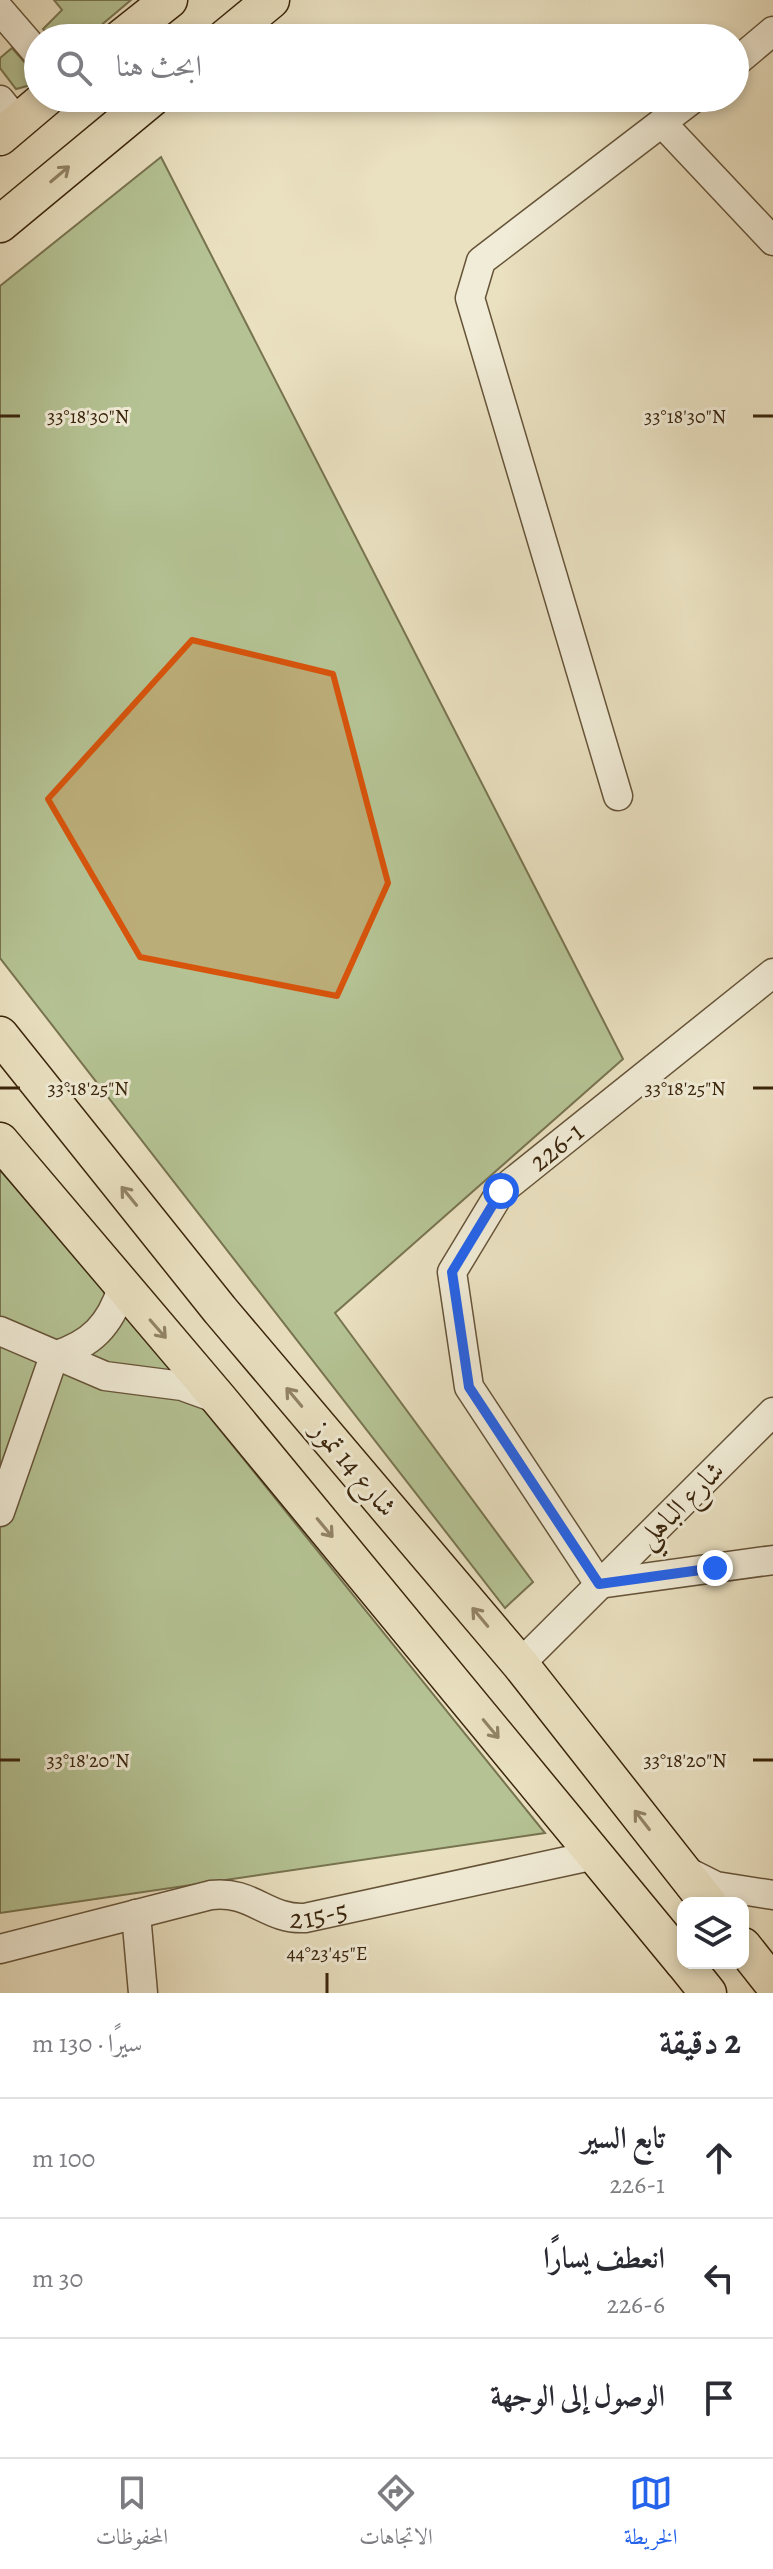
<!DOCTYPE html>
<html lang="ar">
<head>
<meta charset="utf-8">
<style>
  body { margin:0; font-family:Alegreya,Amiri,serif; background:#f7f7f7; color:#2b2b33; direction:rtl }
  .controls { position:absolute; right:24px; bottom:24px; display:grid; overflow:hidden; border-radius:16px; box-shadow:0 4px 12px #0003 }
  .controls button { width:72px; height:72px; display:grid; place-items:center; padding:0; border:0; border-bottom:2px solid #e1e1e2; background:#fff; color:#2b2b33; font:40px sans-serif }
  .stop { position:absolute; width:24px; height:24px; margin:-18px; border:6px solid #2563eb; border-radius:50%; background:#fff }
  .stop.end { background:#2563eb; border-color:#fff; box-shadow:0 2px 8px #0008 }
  .list { margin:0; padding:0; list-style:none }
  h2 { display:flex; justify-content:space-between; align-items:center; height:104px; margin:0; padding:0 32px; font-size:34px }
  h2 small { font-size:26px; font-weight:400; color:#7c7c81 }
  .list li { display:grid; grid-template-columns:52px 1fr auto; gap:24px; align-items:center; box-sizing:border-box; height:120px; padding:0 32px; border-top:2px solid #e1e1e2 }
  .list b { display:block; font-size:30px; white-space:nowrap }
  .list p { margin:0; font-size:26px; white-space:nowrap; color:#7c7c81 }
  .list em { font-size:26px; font-style:normal; color:#7c7c81 }
  .icon { flex:none; width:44px; height:44px; fill:none; stroke:currentColor; stroke-width:2; stroke-linecap:round; stroke-linejoin:round }
  .map { position:relative; flex:none; width:773px; height:1993px; overflow:hidden; direction:ltr }
  .search { position:absolute; background:#fff; box-shadow:0 4px 12px #0003; left:24px; right:24px; top:24px; height:88px; display:flex; align-items:center; gap:20px; box-sizing:border-box; padding:0 28px; border-radius:44px; color:#7c7c81; font-size:30px }
  .sheet { height:464px; background:#fff }
  nav { display:flex; justify-content:space-around; align-items:center; box-sizing:border-box; height:112px; border-top:2px solid #e1e1e2; background:#fff; font-size:22px; color:#7c7c81 }
  nav a { display:grid; justify-items:center; gap:4px }
  nav .on { color:#2563eb }
  .map>svg:first-child { display:block }
  .green { fill:#b5c394; stroke:#787450; stroke-width:2 }
  .lines { fill:none; stroke-linecap:round; stroke-linejoin:round }
  .minor-casing { stroke:#665439; stroke-width:31 }
  .major-casing { stroke:#3a250c; stroke-width:39 }
  .minor { stroke:#f1ecd7; stroke-width:28 }
  .major { stroke:#eae1c1; stroke-width:36 }
  .oneway { stroke:#928366 }
  .route { stroke:#2563eb; stroke-width:10 }
  .marked { fill:#d7540c; fill-opacity:0.2; stroke:#d7540c; stroke-width:6; stroke-linejoin:round }
  .ticks { fill:none; stroke:#3a250c; stroke-width:3 }
  .labels { text-anchor:middle; stroke-width:6; stroke-linejoin:round; paint-order:stroke }
  .street-label { font-size:28px; fill:#3a250c; stroke:#f1ecd7 }
  .ticks-label { font-size:20px; text-anchor:middle; fill:#3a250c; stroke:#f1ecd7; stroke-width:6; stroke-linejoin:round; paint-order:stroke }
</style>
</head>
<body>
<div class="map">
<svg width="773" height="1993" viewBox="0 0 773 1993">
  <rect width="100%" height="100%" fill="#eae1c1"/>
  <filter id="stains"><feTurbulence type="fractalNoise" baseFrequency=".0025" numOctaves="4"/><feColorMatrix values="0 0 0 0 .2 0 0 0 0 .09 0 0 0 0 .02 0 0 0 .5 -.17"/></filter>
  <radialGradient id="worn" r=".72"><stop offset=".6" stop-color="#630" stop-opacity="0"/><stop offset="1" stop-color="#630" stop-opacity=".3"/></radialGradient>
  <!-- green -->
  <g class="green">
    <path d="M54 0H131L86 38H51L43 29 62 10Z"/>
    <path d="M12 48 33 72 31 85 16 89 0 68V58Z"/>
    <path d="M161 157 623 1059 335 1313 533 1582 505 1608 0 958V286Z"/>
    <path d="M0 1170 96 1276 545 1833 0 1913Z"/>
  </g>
  <g class="lines">
    <!-- minor casing -->
    <g class="minor-casing">
      <g id="minor">
        <path d="M0 10 38 54"/>
        <path d="M735 63 773 31"/>
        <path d="M0 100 17 121"/>
        <path d="M663 124 773 241"/>
        <path d="M618 796 470 298 481 261 694 98"/>
        <path d="M773 973 501 1191 452 1272 469 1387 599 1584 773 1560"/>
        <path d="M0 1331 105 1376 182 1386 218 1399"/>
        <path d="M54 1356C92 1344 110 1325 122 1288"/>
        <path d="M0 1512 54 1356"/>
        <path d="M520 1664 773 1412"/>
        <path d="M686 1871 716 1886 773 1895"/>
        <path d="M136 1914 143 1993"/>
        <path id="s1" d="M0 1949 211 1895C252 1890 267 1920 305 1918L595 1855"/>
      </g>
    </g>
    <!-- major casing -->
    <g class="major-casing">
      <g id="major">
        <path d="M121 38 169 0"/>
        <path d="M225 38 271 0"/>
        <path d="M0 137 46 98"/>
        <path d="M0 224 152 98"/>
        <path d="M0 1035 220 1310 520 1664 708 1903"/>
        <path d="M0 1141 219 1399 683 1962"/>
        <path d="M743 1946 773 1984"/>
        <path d="M684 1963 708 1993"/>
      </g>
    </g>
    <!-- minor -->
    <use href="#minor" class="minor"/>
    <!-- major -->
    <use href="#major" class="major"/>
  </g>
  <!-- one-way arrows -->
  <defs><path id="oneway-shaft" d="M-6 0H5M1.5-3L5.5 0L1.5 3" fill="none" stroke-width="1.6" stroke-linecap="round" stroke-linejoin="round" transform="scale(2)"/></defs>
  <g class="oneway">
    <use href="#oneway-shaft" transform="translate(60 174) rotate(-40)"/>
    <use href="#oneway-shaft" transform="translate(129 1196) rotate(-129)"/>
    <use href="#oneway-shaft" transform="translate(158 1329) rotate(49)"/>
    <use href="#oneway-shaft" transform="translate(294 1397) rotate(-130)"/>
    <use href="#oneway-shaft" transform="translate(325 1528) rotate(50)"/>
    <use href="#oneway-shaft" transform="translate(480 1617) rotate(-130)"/>
    <use href="#oneway-shaft" transform="translate(491 1729) rotate(50)"/>
    <use href="#oneway-shaft" transform="translate(642 1820) rotate(-128)"/>
  </g>
  <g class="lines">
    <!-- route -->
    <path class="route" d="M501 1191 452 1272 469 1387 599 1584 715 1568"/>
  </g>
  <!-- marked area -->
  <path class="marked" d="M192 640 333 674 388 883 337 996 140 957 48 799Z"/>
  <!-- ticks -->
  <path class="ticks" d="M0 416H20M753 416H773M0 1088H20M753 1088H773M0 1760H20M753 1760H773M327 1973V1993"/>
  <g class="labels">
    <!-- street labels -->
    <g class="street-label">
      <text transform="translate(556 1146) rotate(-39)" y="10">226-1</text>
      <text transform="translate(355 1468) rotate(50)" y="10">شارع 14 تموز</text>
      <text transform="translate(680 1504) rotate(-45)" y="10">شارع الباهلي</text>
      <text dy="10" stroke="none"><textPath href="#s1" startOffset="330">215-5</textPath></text>
    </g>
  </g>
  <g class="ticks-label">
    <text x="88" y="423">33°18'30"N</text>
    <text x="685" y="423">33°18'30"N</text>
    <text x="88" y="1095">33°18'25"N</text>
    <text x="685" y="1095">33°18'25"N</text>
    <text x="88" y="1767">33°18'20"N</text>
    <text x="685" y="1767">33°18'20"N</text>
    <text x="327" y="1960">44°23'45"E</text>
  </g>
  <rect width="100%" height="100%" filter="url(#stains)"/>
  <rect width="100%" height="100%" fill="url(#worn)"/>
</svg>
<div class="controls">
<button><svg class="icon" aria-label="layers" viewBox="0 0 24 24"><path d="M12 4l9 5-9 5-9-5zM3 14l9 5 9-5"/></svg></button>
</div>
<div class="stop" style="left:501px;top:1191px"></div>
<div class="stop end" style="left:715px;top:1568px"></div>
<div class="search"><svg class="icon" aria-label="search" viewBox="0 0 24 24"><circle cx="10" cy="10" r="6"/><path d="M15 15l6 6"/></svg>ابحث هنا</div>
</div>
<section class="sheet">
<h2>2 دقيقة<small>سيرًا · 130 m</small></h2>
<ul class="list">
<li><svg class="icon" aria-label="ahead" viewBox="0 0 24 24"><path d="M12 20V5M6 11l6-6 6 6"/></svg><div><b>تابع السير</b><p>226-1</p></div><em>100 m</em></li>
<li><svg class="icon" aria-label="left" viewBox="0 0 24 24"><path d="M17 20v-9H6M10 6l-5 5 5 5"/></svg><div><b>انعطف يسارًا</b><p>226-6</p></div><em>30 m</em></li>
<li><svg class="icon" aria-label="arrive" viewBox="0 0 24 24"><path d="M6 21V4h12l-3 4 3 4H6"/></svg><div><b>الوصول إلى الوجهة</b></div></li>
</ul>
</section>
<nav>
<a class="on"><svg class="icon" aria-label="map" viewBox="0 0 24 24"><path d="M3 6l6-2 6 2 6-2v14l-6 2-6-2-6 2zM9 4v14M15 6v14"/></svg>الخريطة</a>
<a><svg class="icon" aria-label="directions" viewBox="0 0 24 24"><path d="M12 3l9 9-9 9-9-9zM9 14v-3h6M13 9l2 2-2 2"/></svg>الاتجاهات</a>
<a><svg class="icon" aria-label="saved" viewBox="0 0 24 24"><path d="M7 4h10v16l-5-4-5 4z"/></svg>المحفوظات</a>
</nav>
</body>
</html>
